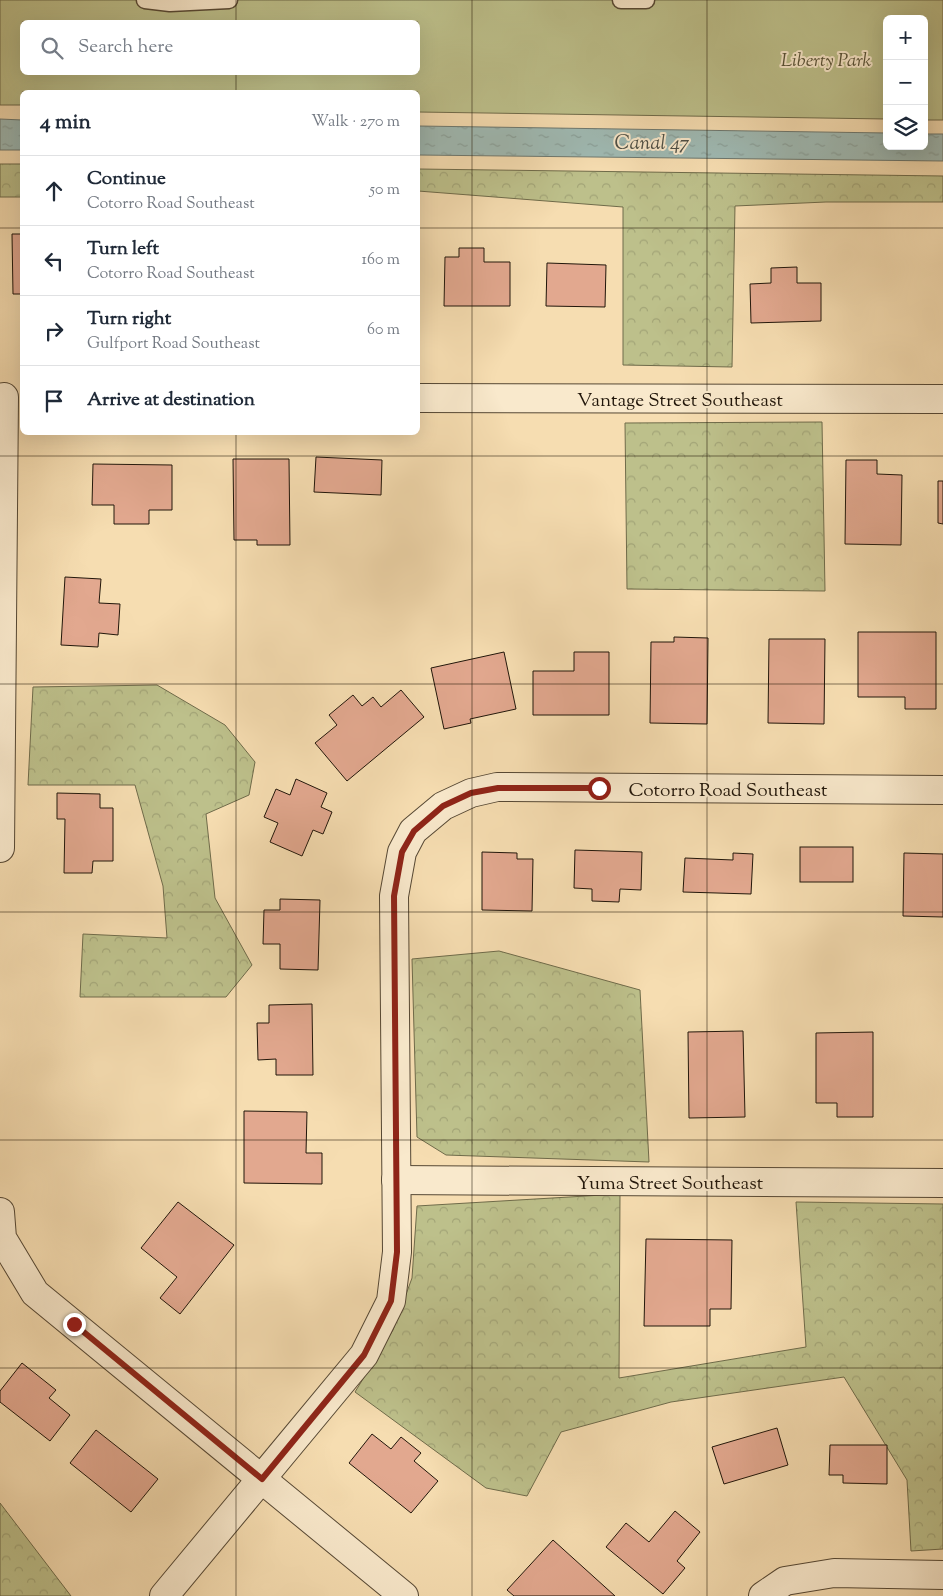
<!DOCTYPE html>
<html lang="en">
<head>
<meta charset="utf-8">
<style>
  body { margin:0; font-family:"Sorts Mill Goudy",serif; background:#f6f6f7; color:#1f2937 }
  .controls { position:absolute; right:15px; top:15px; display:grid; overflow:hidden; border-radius:8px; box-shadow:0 5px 20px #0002 }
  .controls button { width:45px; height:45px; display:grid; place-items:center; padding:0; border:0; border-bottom:1px solid #e0e1e3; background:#fff; color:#1f2937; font:25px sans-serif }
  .stop { position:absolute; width:15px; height:15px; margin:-11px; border:4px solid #8f2418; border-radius:50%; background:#fff }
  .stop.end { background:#8f2418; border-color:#fff; box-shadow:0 1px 5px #0008 }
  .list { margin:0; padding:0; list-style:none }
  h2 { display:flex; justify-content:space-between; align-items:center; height:65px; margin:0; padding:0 20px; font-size:21px }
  h2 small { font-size:16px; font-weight:400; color:#747a83 }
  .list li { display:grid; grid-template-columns:32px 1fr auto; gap:15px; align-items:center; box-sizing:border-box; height:70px; padding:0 20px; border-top:1px solid #e0e1e3 }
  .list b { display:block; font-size:19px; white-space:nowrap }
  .list p { margin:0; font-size:16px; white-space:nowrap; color:#747a83 }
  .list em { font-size:16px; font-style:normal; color:#747a83 }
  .icon { flex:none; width:28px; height:28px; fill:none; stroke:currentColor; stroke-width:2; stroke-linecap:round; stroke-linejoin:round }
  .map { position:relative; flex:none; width:943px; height:1596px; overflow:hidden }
  .search { position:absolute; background:#fff; box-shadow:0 5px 20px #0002; left:20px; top:20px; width:400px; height:55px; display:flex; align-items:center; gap:12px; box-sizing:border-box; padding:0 18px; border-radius:8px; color:#747a83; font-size:19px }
  .panel { position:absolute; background:#fff; box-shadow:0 5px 20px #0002; left:20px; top:90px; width:400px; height:345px; border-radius:8px }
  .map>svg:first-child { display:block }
  .forest { fill:url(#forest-crowns); stroke:#6f6b4a }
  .park { fill:#bdc08b; stroke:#6f6b4a; fill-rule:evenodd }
  .water { fill:url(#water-ripples); stroke:#6d7870 }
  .building { fill:#e2a88f; stroke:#21160a }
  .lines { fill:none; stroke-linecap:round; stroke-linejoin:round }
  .service-casing { stroke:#564834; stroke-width:19 }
  .minor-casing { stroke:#564834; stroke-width:30 }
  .service { stroke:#f9e9cc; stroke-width:16 }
  .minor { stroke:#f9e9cc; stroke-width:28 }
  .route { stroke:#8f2418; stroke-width:6 }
  .grid { fill:none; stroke:#21160a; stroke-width:1; stroke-opacity:0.55 }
  .labels { text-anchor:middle; stroke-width:4; stroke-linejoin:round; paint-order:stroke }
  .park-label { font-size:19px; font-style:italic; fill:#585237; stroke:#f9e9cc }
  .street-label { font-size:19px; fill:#21160a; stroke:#f9e9cc }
  .water-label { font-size:20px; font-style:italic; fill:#4d4f46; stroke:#f9e9cc }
</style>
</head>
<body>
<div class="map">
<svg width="943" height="1596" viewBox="0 0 943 1596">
  <defs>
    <pattern id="forest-crowns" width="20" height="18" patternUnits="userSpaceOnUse" patternTransform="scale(1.25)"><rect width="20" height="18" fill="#bdc08b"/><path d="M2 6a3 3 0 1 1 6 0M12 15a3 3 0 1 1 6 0" fill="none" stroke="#a2a477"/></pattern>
    <pattern id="water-ripples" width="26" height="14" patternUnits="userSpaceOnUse" patternTransform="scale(1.25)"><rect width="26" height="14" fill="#9fbab4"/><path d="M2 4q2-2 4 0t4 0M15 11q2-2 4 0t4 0" fill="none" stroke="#899f99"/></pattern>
  </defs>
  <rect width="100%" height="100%" fill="#f6ddb1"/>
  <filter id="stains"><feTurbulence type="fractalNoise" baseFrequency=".004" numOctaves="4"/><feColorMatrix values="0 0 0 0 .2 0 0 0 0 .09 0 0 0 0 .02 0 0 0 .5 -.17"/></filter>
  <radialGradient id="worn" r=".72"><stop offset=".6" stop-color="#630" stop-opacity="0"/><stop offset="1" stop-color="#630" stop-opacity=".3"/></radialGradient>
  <!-- forest -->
  <g class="forest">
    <rect x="0" y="164" width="22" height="33"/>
    <path d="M418 169 943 176V202H826L735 206 732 367 623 365V207L418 191Z"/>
    <path d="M822 422 825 591 627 589 625 423Z"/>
    <path d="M157 685 225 725 255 762 249 795 206 814 215 898 252 965 226 997H80L83 934 167 938 163 886 135 785H28L33 687Z"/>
    <path d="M499 951 640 990 649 1162 446 1155 417 1137 412 959Z"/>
    <path d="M620 1194 619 1378 806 1347 796 1202 943 1204V1549L911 1551 907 1480 844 1377 671 1402 561 1432 527 1496 486 1488 355 1392 393 1330 412 1278 417 1206Z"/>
    <path d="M0 1503 71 1596H0Z"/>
  </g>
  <!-- park -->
  <path class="park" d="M0 0H943V120H924V19H887V119L418 112V92H22V105H0ZM22 22H418V72H22Z"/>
  <!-- water -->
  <g class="water">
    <path d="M0 119 22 120V150H0Z"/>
    <path d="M418 126 887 133V146H924V134H943V161L418 155Z"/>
  </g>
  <!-- building -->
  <g class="building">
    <path d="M12 234H22V294H13Z"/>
    <path d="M459 248H484V262H510V306H444L445 257H459Z"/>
    <path d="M547 263 606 265 605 307 546 306Z"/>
    <path d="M797 267V283H821V321L751 323 750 284 771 283V268Z"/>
    <path d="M316 457 382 460 381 495 314 492Z"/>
    <path d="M233 459H289L290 545H257V540H234Z"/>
    <path d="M846 460H877V474L902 475 901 545 845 544Z"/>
    <path d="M93 464 172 465V510H149V524H114V505H92Z"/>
    <path d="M938 481H943V524L938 523Z"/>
    <path d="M65 577 101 579 99 603 120 604 118 635 99 633 98 647 61 645Z"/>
    <path d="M858 632H936V709H905V697H858Z"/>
    <path d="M674 637 708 638 707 724 650 723 651 642H674Z"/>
    <path d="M769 639H825L824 724 768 723Z"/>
    <path d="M504 652 516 709 470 719 471 723 444 729 431 668Z"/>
    <path d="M574 652H609V715H533V671H574Z"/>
    <path d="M401 690 424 717 347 781 315 743 337 725 329 715 353 695 362 706 373 697 381 707Z"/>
    <path d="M296 779 327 793 321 807 332 812 323 834 313 830 302 856 270 842 278 823 264 817 276 789 290 795Z"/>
    <path d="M57 793 100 794V808H113V861H93L92 873H64L65 819H57Z"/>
    <rect x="800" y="847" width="53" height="35"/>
    <path d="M575 850 642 852 641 890 620 889 619 902 592 901V889L574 888Z"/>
    <path d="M482 852 517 853V859H533L532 911 482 910Z"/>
    <path d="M733 853 753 854 751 894 683 892 685 858 733 860Z"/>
    <path d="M904 853 943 854V917L903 916Z"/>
    <path d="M280 899 320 900 318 970 280 969V944H263L264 910H280Z"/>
    <path d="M312 1004 313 1075H276V1059L258 1060 257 1023H269V1005Z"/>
    <path d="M743 1031 745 1117 689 1118 688 1032Z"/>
    <path d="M873 1032V1117H837V1103H816V1033Z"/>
    <path d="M244 1111 307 1112 306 1153H322V1184L244 1183Z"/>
    <path d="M178 1202 234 1245 180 1314 160 1298 177 1277 141 1248Z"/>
    <path d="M646 1239 732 1240 731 1309H710V1326H644Z"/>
    <path d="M22 1363 56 1390 49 1398 70 1415 50 1441 0 1402V1391Z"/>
    <path d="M777 1428 788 1465 724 1484 712 1447Z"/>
    <path d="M96 1430 158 1479 131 1512 70 1463Z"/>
    <path d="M372 1434 391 1449 401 1437 421 1453 414 1461 438 1481 411 1513 349 1463Z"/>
    <path d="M830 1445H887V1484L843 1483V1475H829Z"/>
    <path d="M675 1511 700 1532 677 1561 685 1568 663 1594 606 1547 626 1523 649 1542Z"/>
    <path d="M553 1540 615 1596H514L507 1590Z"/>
  </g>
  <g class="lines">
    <!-- service casing -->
    <g class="service-casing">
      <g id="service">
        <path d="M145 0 170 3 229 0"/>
        <path d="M621 0H646"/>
      </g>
    </g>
    <!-- minor casing -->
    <g class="minor-casing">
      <g id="minor">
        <path d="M418 398 943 399"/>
        <path d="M0 848 4 397"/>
        <path d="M396 1180 943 1183"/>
        <path d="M0 1212 2 1238 35 1293 404 1596"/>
        <path d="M164 1596 364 1355 391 1301 397 1252 394 896 402 852 413 831 443 806 471 793 497 787 943 790"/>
        <path d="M763 1596 785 1581 834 1573 943 1575"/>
      </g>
    </g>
    <!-- service -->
    <use href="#service" class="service"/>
    <!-- minor -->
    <use href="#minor" class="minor"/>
  </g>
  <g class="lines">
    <!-- route -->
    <path class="route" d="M74 1324 262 1479 364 1355 391 1301 397 1252 394 896 402 852 414 831 443 806 471 793 498 788H599"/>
  </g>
  <!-- grid -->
  <path class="grid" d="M236 0V22M472 0V1596M707 0V1596M236 72V92M0 228H22M418 228H943M236 432V1596M0 456H943M0 684H943M0 912H943M0 1140H943M0 1368H943"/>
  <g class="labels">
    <!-- park labels -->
    <g class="park-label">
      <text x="826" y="66">Liberty Park</text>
    </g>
    <!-- street labels -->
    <g class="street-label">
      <text x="680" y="406">Vantage Street Southeast</text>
      <text x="728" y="796">Cotorro Road Southeast</text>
      <text x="670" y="1189">Yuma Street Southeast</text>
    </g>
    <!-- water labels -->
    <g class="water-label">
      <text x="652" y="149">Canal 47</text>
    </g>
  </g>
  <rect width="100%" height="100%" filter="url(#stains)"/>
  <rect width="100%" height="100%" fill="url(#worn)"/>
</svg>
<div class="controls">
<button>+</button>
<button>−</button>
<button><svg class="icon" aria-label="layers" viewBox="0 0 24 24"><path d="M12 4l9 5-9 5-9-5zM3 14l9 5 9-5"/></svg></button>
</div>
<div class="stop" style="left:599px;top:788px"></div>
<div class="stop end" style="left:74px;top:1324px"></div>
<div class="search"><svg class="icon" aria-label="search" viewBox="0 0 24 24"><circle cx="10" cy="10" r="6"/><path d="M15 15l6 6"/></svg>Search here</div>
<section class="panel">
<h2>4 min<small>Walk · 270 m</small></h2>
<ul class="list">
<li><svg class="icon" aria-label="ahead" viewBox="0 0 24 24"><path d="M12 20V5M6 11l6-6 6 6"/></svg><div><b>Continue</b><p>Cotorro Road Southeast</p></div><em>50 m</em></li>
<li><svg class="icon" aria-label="left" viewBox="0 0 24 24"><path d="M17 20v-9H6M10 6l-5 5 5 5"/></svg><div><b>Turn left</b><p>Cotorro Road Southeast</p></div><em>160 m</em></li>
<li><svg class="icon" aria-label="right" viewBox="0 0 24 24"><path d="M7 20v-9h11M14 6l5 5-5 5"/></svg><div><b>Turn right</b><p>Gulfport Road Southeast</p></div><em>60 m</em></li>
<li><svg class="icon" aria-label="arrive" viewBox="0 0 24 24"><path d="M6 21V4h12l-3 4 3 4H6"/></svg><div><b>Arrive at destination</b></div></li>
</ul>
</section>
</div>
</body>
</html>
